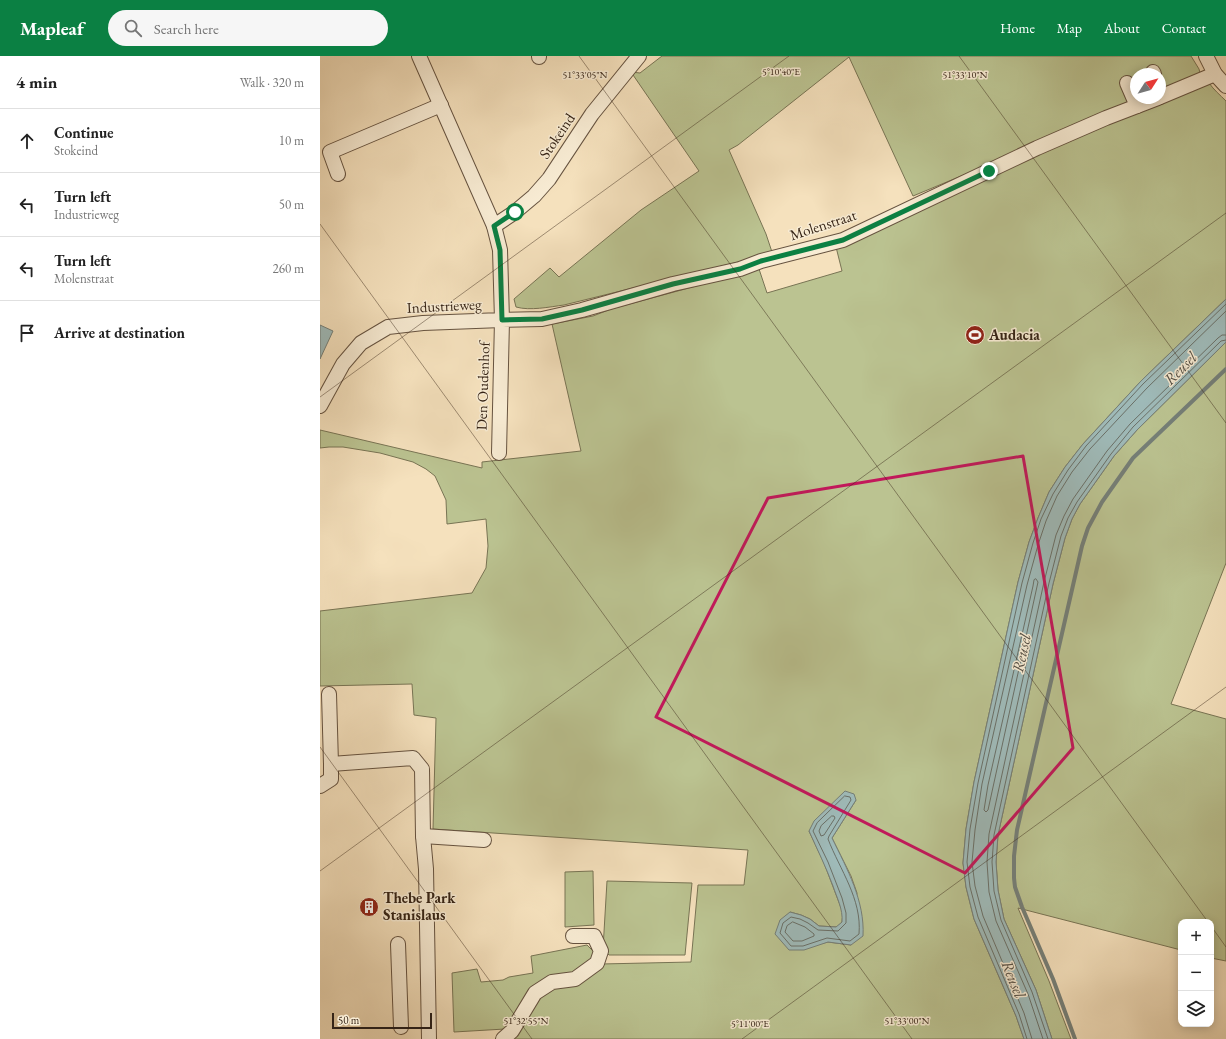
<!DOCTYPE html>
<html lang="en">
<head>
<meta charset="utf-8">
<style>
  body { margin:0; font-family:"EB Garamond",serif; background:#f6f6f6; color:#222 }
  .controls { position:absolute; right:12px; bottom:12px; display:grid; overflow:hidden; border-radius:8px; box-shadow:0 2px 10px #0003 }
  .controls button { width:36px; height:36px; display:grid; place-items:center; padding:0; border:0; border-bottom:1px solid #e0e0e0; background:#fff; color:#222; font:20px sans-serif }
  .compass { position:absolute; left:810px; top:12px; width:36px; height:36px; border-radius:50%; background:#fff; box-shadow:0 2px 10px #0003; rotate:54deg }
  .scale { position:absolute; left:12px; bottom:10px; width:100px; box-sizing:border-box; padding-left:4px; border:2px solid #362416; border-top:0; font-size:11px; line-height:14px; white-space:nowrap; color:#362416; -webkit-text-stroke:3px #f8ecd4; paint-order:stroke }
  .stop { position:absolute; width:12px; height:12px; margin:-9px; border:3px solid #0b8043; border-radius:50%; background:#fff }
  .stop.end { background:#0b8043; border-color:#fff; box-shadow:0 1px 4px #0008 }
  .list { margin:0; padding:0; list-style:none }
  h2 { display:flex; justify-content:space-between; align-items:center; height:52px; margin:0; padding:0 16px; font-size:17px }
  h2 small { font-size:13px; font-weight:400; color:#767676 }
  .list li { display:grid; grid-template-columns:26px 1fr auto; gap:12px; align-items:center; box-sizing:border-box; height:64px; padding:0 16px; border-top:1px solid #e0e0e0 }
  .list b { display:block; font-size:15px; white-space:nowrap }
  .list p { margin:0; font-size:13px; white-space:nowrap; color:#767676 }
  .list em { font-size:13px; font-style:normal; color:#767676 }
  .icon { flex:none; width:22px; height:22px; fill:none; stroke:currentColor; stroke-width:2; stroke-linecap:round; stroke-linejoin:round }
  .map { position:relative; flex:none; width:906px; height:983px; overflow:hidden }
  header { display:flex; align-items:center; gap:24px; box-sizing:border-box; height:56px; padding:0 20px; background:#0b8043; color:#fff }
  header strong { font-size:19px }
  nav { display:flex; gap:22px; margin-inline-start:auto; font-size:14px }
  .search { width:280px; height:36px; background:#f6f6f6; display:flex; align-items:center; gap:10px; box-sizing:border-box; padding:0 14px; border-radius:22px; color:#767676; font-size:15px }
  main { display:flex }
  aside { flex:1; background:#fff }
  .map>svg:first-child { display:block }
  .green { fill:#bbc391; stroke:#787454; fill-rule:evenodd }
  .water { fill:#9fbbba; stroke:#757f78 }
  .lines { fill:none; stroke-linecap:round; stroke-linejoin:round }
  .shore { stroke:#6a7068; stroke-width:1 }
  .stream { stroke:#757f78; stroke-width:4 }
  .minor-casing { stroke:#665340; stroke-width:16 }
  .minor { stroke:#f8ecd4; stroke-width:14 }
  .route { stroke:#0b8043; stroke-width:5 }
  .marked { fill:none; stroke:#c2185b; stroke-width:3; stroke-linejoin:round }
  .ticks { fill:none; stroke:#362416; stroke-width:1; stroke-opacity:0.45 }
  .labels { text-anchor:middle; stroke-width:3; stroke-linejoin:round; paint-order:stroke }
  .street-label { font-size:15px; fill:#362416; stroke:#f8ecd4 }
  .poi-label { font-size:15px; font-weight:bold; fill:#362416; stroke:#f8ecd4; text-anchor:start }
  .water-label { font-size:16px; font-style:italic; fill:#565147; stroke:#f8ecd4 }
  .ticks-label { font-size:10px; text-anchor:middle; fill:#362416; stroke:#f8ecd4; stroke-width:3; stroke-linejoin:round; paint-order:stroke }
</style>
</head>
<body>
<header>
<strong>Mapleaf</strong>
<div class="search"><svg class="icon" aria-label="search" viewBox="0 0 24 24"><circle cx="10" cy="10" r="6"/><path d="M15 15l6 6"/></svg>Search here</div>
<nav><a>Home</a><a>Map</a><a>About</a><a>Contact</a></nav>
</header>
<main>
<aside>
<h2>4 min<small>Walk · 320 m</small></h2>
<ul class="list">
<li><svg class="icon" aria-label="ahead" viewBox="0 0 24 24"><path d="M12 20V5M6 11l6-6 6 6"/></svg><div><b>Continue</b><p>Stokeind</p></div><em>10 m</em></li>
<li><svg class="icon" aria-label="left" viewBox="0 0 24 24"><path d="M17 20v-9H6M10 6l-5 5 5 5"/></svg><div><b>Turn left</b><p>Industrieweg</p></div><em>50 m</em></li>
<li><svg class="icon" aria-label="left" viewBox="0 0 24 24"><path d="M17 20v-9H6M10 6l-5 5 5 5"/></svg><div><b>Turn left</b><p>Molenstraat</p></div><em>260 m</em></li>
<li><svg class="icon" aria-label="arrive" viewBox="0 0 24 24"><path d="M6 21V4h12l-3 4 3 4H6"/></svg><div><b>Arrive at destination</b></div></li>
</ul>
</aside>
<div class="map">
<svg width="906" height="983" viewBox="0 0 906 983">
  <rect width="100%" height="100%" fill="#f5e1bd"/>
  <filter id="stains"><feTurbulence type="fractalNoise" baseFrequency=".005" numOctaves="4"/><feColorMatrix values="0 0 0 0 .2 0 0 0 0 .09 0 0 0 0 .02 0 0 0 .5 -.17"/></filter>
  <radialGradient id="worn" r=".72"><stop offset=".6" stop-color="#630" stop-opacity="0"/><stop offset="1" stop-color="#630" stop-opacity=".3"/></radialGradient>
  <!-- green -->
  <g class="green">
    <path d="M342 0H871L879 13 880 17 840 37V18H816V42H829L593 140 529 1 418 89 409 94 446 178 452 196 418 206 244 249C229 251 210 255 196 251L194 243 230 212 239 221 321 154 379 115 311 16 320 17Z"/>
    <path d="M889 27C894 34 900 39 906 45V243L821 325 763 388 745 411 729 436 718 462 709 486 698 526 654 726 646 773 643 807 646 831 654 863 696 960 704 983H192L217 941 281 908 371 906 378 829H424L428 794 113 773 116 662 94 659 92 628 0 630V555L152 537 166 512 168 490 166 463 127 468 126 444 115 420 106 413 93 406 60 397 23 391H9L0 392V374L162 412V406L261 395 232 268 273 260 291 253 439 213 447 237 522 215 516 191 700 106 848 42ZM536 744 512 782 531 820 537 837 531 889 508 886 499 888 470 856 481 859 490 863 499 870 517 871 522 866 523 857 504 807 489 775Z"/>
    <path d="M906 286V507L851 648 906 663V905L891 902V866H861V894L698 852 729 925 751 983H732L716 934 684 863 678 834 676 806 678 779 733 528 745 482 752 463 760 448 794 400 817 374Z"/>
    <path d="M273 815 274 869 245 871V816Z"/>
    <path d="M287 825 372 827 365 899H289L283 893Z"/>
    <path d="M267 889 276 898 257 918 226 924 185 973 134 976 132 917 157 913 161 926 183 924 189 921 213 917 211 900Z"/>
  </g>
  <!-- water -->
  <g class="water">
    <path d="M906 243V286L817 374 794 400 760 448 752 463 745 482 733 528 678 779 676 806 678 834 684 863 716 934 732 983H704L696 960 654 863 646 831 643 807 646 773 654 726 698 526 709 486 718 462 729 436 745 411 763 388 821 325Z"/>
    <path d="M0 269 13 275 0 303Z"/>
    <path d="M525 735 534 738 536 744 512 782C527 813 545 845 543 880L531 889 508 886 484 894H469L455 878 460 864 470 856 481 859 490 863 499 870 516 871 522 866C523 853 517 842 513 830 506 811 497 793 489 775L494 765Z"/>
  </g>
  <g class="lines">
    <!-- shore -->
    <g class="shore">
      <path d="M716 523 718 526 668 754 666 756 664 754 668 729 713 530 714 524Z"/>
      <path d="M525 740 530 741 531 744 509 780 508 783C520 814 542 843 539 878L530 885 507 882 483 890H471L460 877 463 867 471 861 480 863 488 867 498 874 518 875 526 867V857L522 842 508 806 493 775 497 767Z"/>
      <path d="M512 760H514L515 762 504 779 501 780 499 775 501 770Z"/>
      <path d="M473 866 485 871 494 878V880L482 885H473L465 876 467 870Z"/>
      <path d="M707 983 699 958 658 861 650 831 647 806 650 773 658 727 702 527 713 487 721 463 733 438 748 414 766 390 823 328 906 248"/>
      <path d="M712 983 704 957 663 860 655 830 652 806 655 774 662 728 707 529 718 489 726 465 737 440 752 416 770 393 827 332 906 255"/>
      <path d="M723 983 708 938 676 865 669 836 667 806 669 778 724 526 736 479 744 460 753 443 787 395 810 368 898 282 902 279H906"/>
      <path d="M728 983 712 936 681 864 674 835 672 806 674 779 729 527 741 480 748 462 757 446 791 398 813 371 901 285 906 284"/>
    </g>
    <!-- stream -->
    <path class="stream" d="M755 983 733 923 702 851 695 831 694 822V800L697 774 762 490 768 472 782 446 813 402 906 313"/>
    <!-- minor casing -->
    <g class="minor-casing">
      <g id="minor">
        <path d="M219 0V1"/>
        <path d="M886 0 895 18 906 30"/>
        <path d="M833 16 834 18"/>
        <path d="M807 27 817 50"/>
        <path d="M840 41 895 18"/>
        <path d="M18 118 10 96 121 49"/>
        <path d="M174 170 195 156 214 140 229 123 272 58 319 0"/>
        <path d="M0 350 23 308 41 287 68 271 103 267 182 264 180 194 174 170 99 0"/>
        <path d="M179 397 182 264 222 263 262 254 353 228 420 213 441 205 523 184 717 92 786 62 838 42"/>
        <path d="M11 708 93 702 102 713 103 780 106 813 109 983"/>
        <path d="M0 730 11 723V708L9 638"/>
        <path d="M103 780 164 784"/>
        <path d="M78 888 81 971"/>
        <path d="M183 983 192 975 215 937 232 926 255 923 277 907 281 895 274 880H253"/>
      </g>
    </g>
    <!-- minor -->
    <use href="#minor" class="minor"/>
  </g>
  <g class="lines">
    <!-- route -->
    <path class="route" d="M195 156 174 170 180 194 182 264 222 263 262 254 353 228 420 213 441 205 523 184 669 115"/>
  </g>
  <!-- marked area -->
  <path class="marked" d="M703 400 753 692 645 817 336 661 448 442Z"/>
  <!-- ticks -->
  <path class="ticks" d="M259 0 888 866M639 0 906 367M0 168 592 983M0 341 469 0M0 691 212 983M0 815 906 157M891 870 906 891M422 983 906 631"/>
  <!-- icons -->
  <defs>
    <g id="stadium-disc" transform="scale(1)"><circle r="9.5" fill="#8f2418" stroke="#f8ecd4"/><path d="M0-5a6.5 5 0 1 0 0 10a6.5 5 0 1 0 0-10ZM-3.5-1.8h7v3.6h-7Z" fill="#fff"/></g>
    <g id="building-disc" transform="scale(1)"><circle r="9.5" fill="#8f2418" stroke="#f8ecd4"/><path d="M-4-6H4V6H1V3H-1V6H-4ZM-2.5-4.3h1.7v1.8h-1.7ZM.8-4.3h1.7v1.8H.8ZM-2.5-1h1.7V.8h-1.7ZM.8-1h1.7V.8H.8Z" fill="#fff"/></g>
  </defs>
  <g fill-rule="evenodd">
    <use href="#stadium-disc" x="655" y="279"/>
    <use href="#building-disc" x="49" y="851"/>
  </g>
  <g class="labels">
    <!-- street labels -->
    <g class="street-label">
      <text transform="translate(237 80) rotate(-56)" y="5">Stokeind</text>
      <text transform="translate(503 169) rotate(-18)" y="5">Molenstraat</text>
      <text transform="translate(124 250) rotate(-3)" y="5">Industrieweg</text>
      <text transform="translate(163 330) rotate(-88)" y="5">Den Oudenhof</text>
    </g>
    <!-- poi labels -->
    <g class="poi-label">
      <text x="669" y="284">Audacia</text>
      <text x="63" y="847">Thebe Park<tspan x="63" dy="17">Stanislaus</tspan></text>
    </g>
    <!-- water labels -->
    <g class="water-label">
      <text transform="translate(860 312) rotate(-45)" y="6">Reusel</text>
      <text transform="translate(701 597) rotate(-78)" y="6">Reusel</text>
      <text transform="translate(694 923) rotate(68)" y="6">Reusel</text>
    </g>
  </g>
  <g class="ticks-label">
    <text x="461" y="19">5°10'40"E</text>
    <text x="265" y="22">51°33'05"N</text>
    <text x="645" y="22">51°33'10"N</text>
    <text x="206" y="968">51°32'55"N</text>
    <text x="587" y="968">51°33'00"N</text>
    <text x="430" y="971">5°11'00"E</text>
  </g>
  <rect width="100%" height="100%" filter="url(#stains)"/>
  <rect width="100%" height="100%" fill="url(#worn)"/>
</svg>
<div class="controls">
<button>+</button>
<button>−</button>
<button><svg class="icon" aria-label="layers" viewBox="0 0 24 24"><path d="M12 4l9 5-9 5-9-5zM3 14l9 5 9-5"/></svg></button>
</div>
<svg class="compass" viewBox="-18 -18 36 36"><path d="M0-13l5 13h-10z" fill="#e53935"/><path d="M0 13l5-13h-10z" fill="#767676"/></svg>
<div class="scale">50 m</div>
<div class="stop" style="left:195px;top:156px"></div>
<div class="stop end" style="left:669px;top:115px"></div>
</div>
</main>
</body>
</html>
